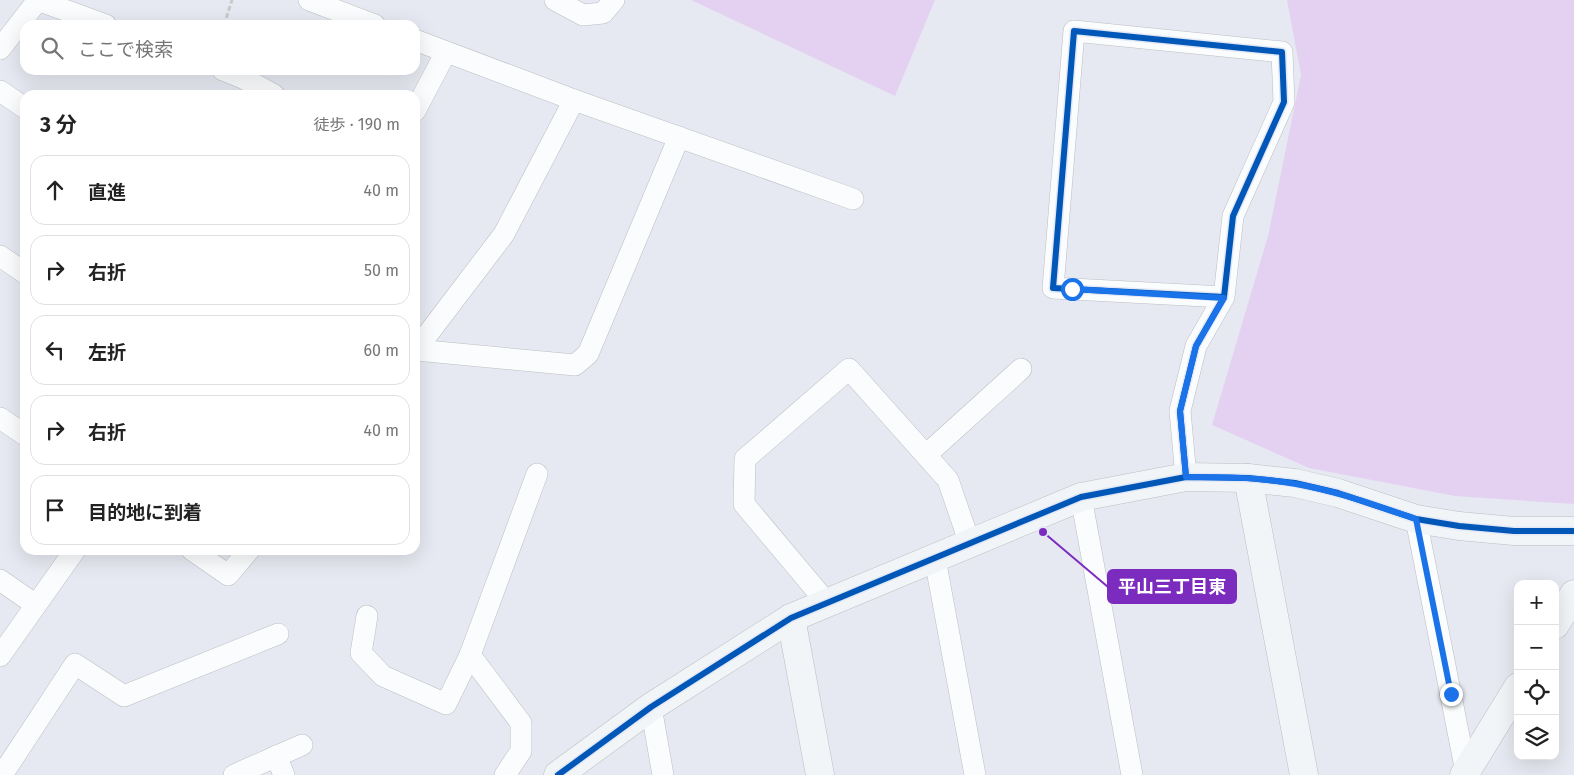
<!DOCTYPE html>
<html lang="ja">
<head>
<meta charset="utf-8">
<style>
  body { margin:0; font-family:"Fira Sans","Noto Sans JP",sans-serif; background:#f6f6f6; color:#222 }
  .controls { position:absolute; right:15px; bottom:15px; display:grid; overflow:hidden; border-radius:10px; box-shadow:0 5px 20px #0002 }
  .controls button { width:45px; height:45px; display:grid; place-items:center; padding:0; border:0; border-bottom:1px solid #e0e0e0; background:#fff; color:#222; font:25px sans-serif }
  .stop { position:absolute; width:15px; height:15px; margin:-11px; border:4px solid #1a73e8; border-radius:50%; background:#fff }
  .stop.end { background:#1a73e8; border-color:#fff; box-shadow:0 1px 5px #0008 }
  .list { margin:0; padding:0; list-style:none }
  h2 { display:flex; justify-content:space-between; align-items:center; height:65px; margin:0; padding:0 20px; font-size:21px }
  h2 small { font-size:16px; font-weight:400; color:#767676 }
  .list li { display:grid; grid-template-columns:32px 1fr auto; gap:15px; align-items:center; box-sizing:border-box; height:70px; margin:0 10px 10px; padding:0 10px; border:1px solid #e0e0e0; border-radius:15px }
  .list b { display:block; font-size:19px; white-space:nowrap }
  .list em { font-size:16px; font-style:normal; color:#767676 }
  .icon { flex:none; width:28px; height:28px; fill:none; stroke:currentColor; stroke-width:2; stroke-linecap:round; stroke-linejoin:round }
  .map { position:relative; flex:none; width:1574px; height:775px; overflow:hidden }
  .search { position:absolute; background:#fff; box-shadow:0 5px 20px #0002; left:20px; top:20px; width:400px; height:55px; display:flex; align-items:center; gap:12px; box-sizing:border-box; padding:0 18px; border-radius:15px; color:#767676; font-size:19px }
  .panel { position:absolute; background:#fff; box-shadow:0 5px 20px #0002; left:20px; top:90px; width:400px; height:465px; border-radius:15px }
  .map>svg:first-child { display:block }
  .green { fill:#e4d1f1 }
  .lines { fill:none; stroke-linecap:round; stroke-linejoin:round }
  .street-casing { stroke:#bcbec4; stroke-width:22 }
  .secondary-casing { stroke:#bcbec4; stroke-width:29 }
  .path { stroke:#c9cacc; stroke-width:3; stroke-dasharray:5 2.5; stroke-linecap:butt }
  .street { stroke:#fbfcfd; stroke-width:21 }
  .secondary { stroke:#f2f5f8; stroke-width:28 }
  .cycleway-casing { stroke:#e2e8f5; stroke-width:9 }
  .cycleway { stroke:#0057b8; stroke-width:6 }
  .route { stroke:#1a73e8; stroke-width:6 }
  .leader { fill:none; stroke:#7b2cbf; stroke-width:2 }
  .callout-dot { fill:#7b2cbf; stroke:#e2e8f5; stroke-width:2 }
  .callout { fill:#7b2cbf; stroke:#7b2cbf; stroke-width:2 }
  .callout-label { font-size:18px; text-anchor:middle; font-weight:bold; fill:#fff }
</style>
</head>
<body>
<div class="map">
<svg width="1574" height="775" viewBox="0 0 1574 775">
  <rect width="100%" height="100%" fill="#e6e9f1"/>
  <!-- green -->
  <g class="green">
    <path d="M691 0H935L895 96Z"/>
    <path d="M1287 0H1574V504L1455 496 1309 468 1212 425 1268 236 1301 75Z"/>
  </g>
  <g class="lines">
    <!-- street casing -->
    <g class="street-casing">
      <g id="street">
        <path d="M37 0 106 25"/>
        <path d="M309 0 375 25"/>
        <path d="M555 0 583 15 603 13 614 0"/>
        <path d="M415 40 574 100 853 199"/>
        <path d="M0 49 38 0"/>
        <path d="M223 70 243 78 274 95"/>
        <path d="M0 91 25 108"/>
        <path d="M415 111 446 52"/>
        <path d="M0 256 25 273"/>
        <path d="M416 350 575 365 588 354 679 137"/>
        <path d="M415 351 504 234 574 100"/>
        <path d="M0 418 25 435"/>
        <path d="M926 455 1021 369"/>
        <path d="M1186 477 1180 411 1196 346 1224 297 1233 216 1284 102 1282 52 1074 31 1053 288 1224 297"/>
        <path d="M1081 497 1132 775"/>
        <path d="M1416 519 1466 772"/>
        <path d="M192 550 228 575 249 550"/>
        <path d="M935 559 975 775"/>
        <path d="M0 580 36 605"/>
        <path d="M827 603 744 504 745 459 849 369 948 480 970 544"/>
        <path d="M367 616 361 653 383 676 446 704 470 655 537 474"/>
        <path d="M470 655 521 723V751L505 775"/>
        <path d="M0 656 75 550"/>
        <path d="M651 707 663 775"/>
        <path d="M276 756 284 775"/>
        <path d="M2 775 75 664 124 696 278 634"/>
        <path d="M234 775 302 745"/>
      </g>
    </g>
    <!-- secondary casing -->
    <g class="secondary-casing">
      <g id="secondary">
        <path d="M1248 478 1304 775"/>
        <path d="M791 618 820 775"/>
        <path d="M1555 625 1574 594"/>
        <path d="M558 775 651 707 791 618 1081 497 1186 477 1248 478 1295 483 1338 493 1416 519 1459 526 1514 531H1574"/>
        <path d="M1464 775 1518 687"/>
      </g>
    </g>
    <!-- path -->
    <path class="path" d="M224 25 232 0"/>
    <!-- street -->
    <use href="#street" class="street"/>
    <!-- secondary -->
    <use href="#secondary" class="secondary"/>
    <!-- cycleway casing -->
    <g class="cycleway-casing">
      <g id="cycleway">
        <path d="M1186 477 1180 411 1196 346 1224 297 1233 216 1284 102 1282 52 1074 31 1053 288 1224 297"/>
        <path d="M558 775 651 707 791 618 1081 497 1186 477 1248 478 1295 483 1338 493 1416 519 1459 526 1514 531H1574"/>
      </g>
    </g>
    <!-- cycleway -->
    <use href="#cycleway" class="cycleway"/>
  </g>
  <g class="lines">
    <!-- route -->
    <path class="route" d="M1072 289 1224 298 1196 346 1180 411 1186 477C1223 477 1259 477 1296 484 1337 491 1377 506 1416 519L1451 694"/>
  </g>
  <!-- callouts -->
  <path class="leader" d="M1043 532L1108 587"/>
  <circle class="callout-dot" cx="1043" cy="532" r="5"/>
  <rect class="callout" x="1108" y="570" width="128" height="33" rx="5"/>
  <g class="callout-label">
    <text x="1172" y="593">平山三丁目東</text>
  </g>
</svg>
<div class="controls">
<button>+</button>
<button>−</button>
<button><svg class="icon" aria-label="locate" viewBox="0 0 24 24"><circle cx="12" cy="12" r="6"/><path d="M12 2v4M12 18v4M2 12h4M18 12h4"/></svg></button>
<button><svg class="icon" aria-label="layers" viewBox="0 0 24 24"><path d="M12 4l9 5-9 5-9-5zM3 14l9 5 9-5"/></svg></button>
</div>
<div class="stop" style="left:1072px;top:289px"></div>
<div class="stop end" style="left:1451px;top:694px"></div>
<div class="search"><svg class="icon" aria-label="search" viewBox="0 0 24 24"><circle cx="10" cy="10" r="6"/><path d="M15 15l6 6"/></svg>ここで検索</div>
<section class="panel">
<h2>3 分<small>徒歩 · 190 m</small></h2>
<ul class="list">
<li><svg class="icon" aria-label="ahead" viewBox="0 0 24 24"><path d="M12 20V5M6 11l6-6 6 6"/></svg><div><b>直進</b></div><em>40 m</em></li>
<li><svg class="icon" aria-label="right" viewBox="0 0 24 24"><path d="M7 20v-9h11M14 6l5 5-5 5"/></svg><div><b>右折</b></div><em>50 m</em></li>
<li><svg class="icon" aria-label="left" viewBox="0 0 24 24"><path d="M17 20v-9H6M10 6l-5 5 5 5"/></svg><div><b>左折</b></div><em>60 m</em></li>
<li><svg class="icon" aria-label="right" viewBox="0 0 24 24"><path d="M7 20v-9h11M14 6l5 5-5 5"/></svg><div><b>右折</b></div><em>40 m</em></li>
<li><svg class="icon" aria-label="arrive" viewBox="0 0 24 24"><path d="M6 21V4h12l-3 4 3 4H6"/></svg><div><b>目的地に到着</b></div></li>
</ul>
</section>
</div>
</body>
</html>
